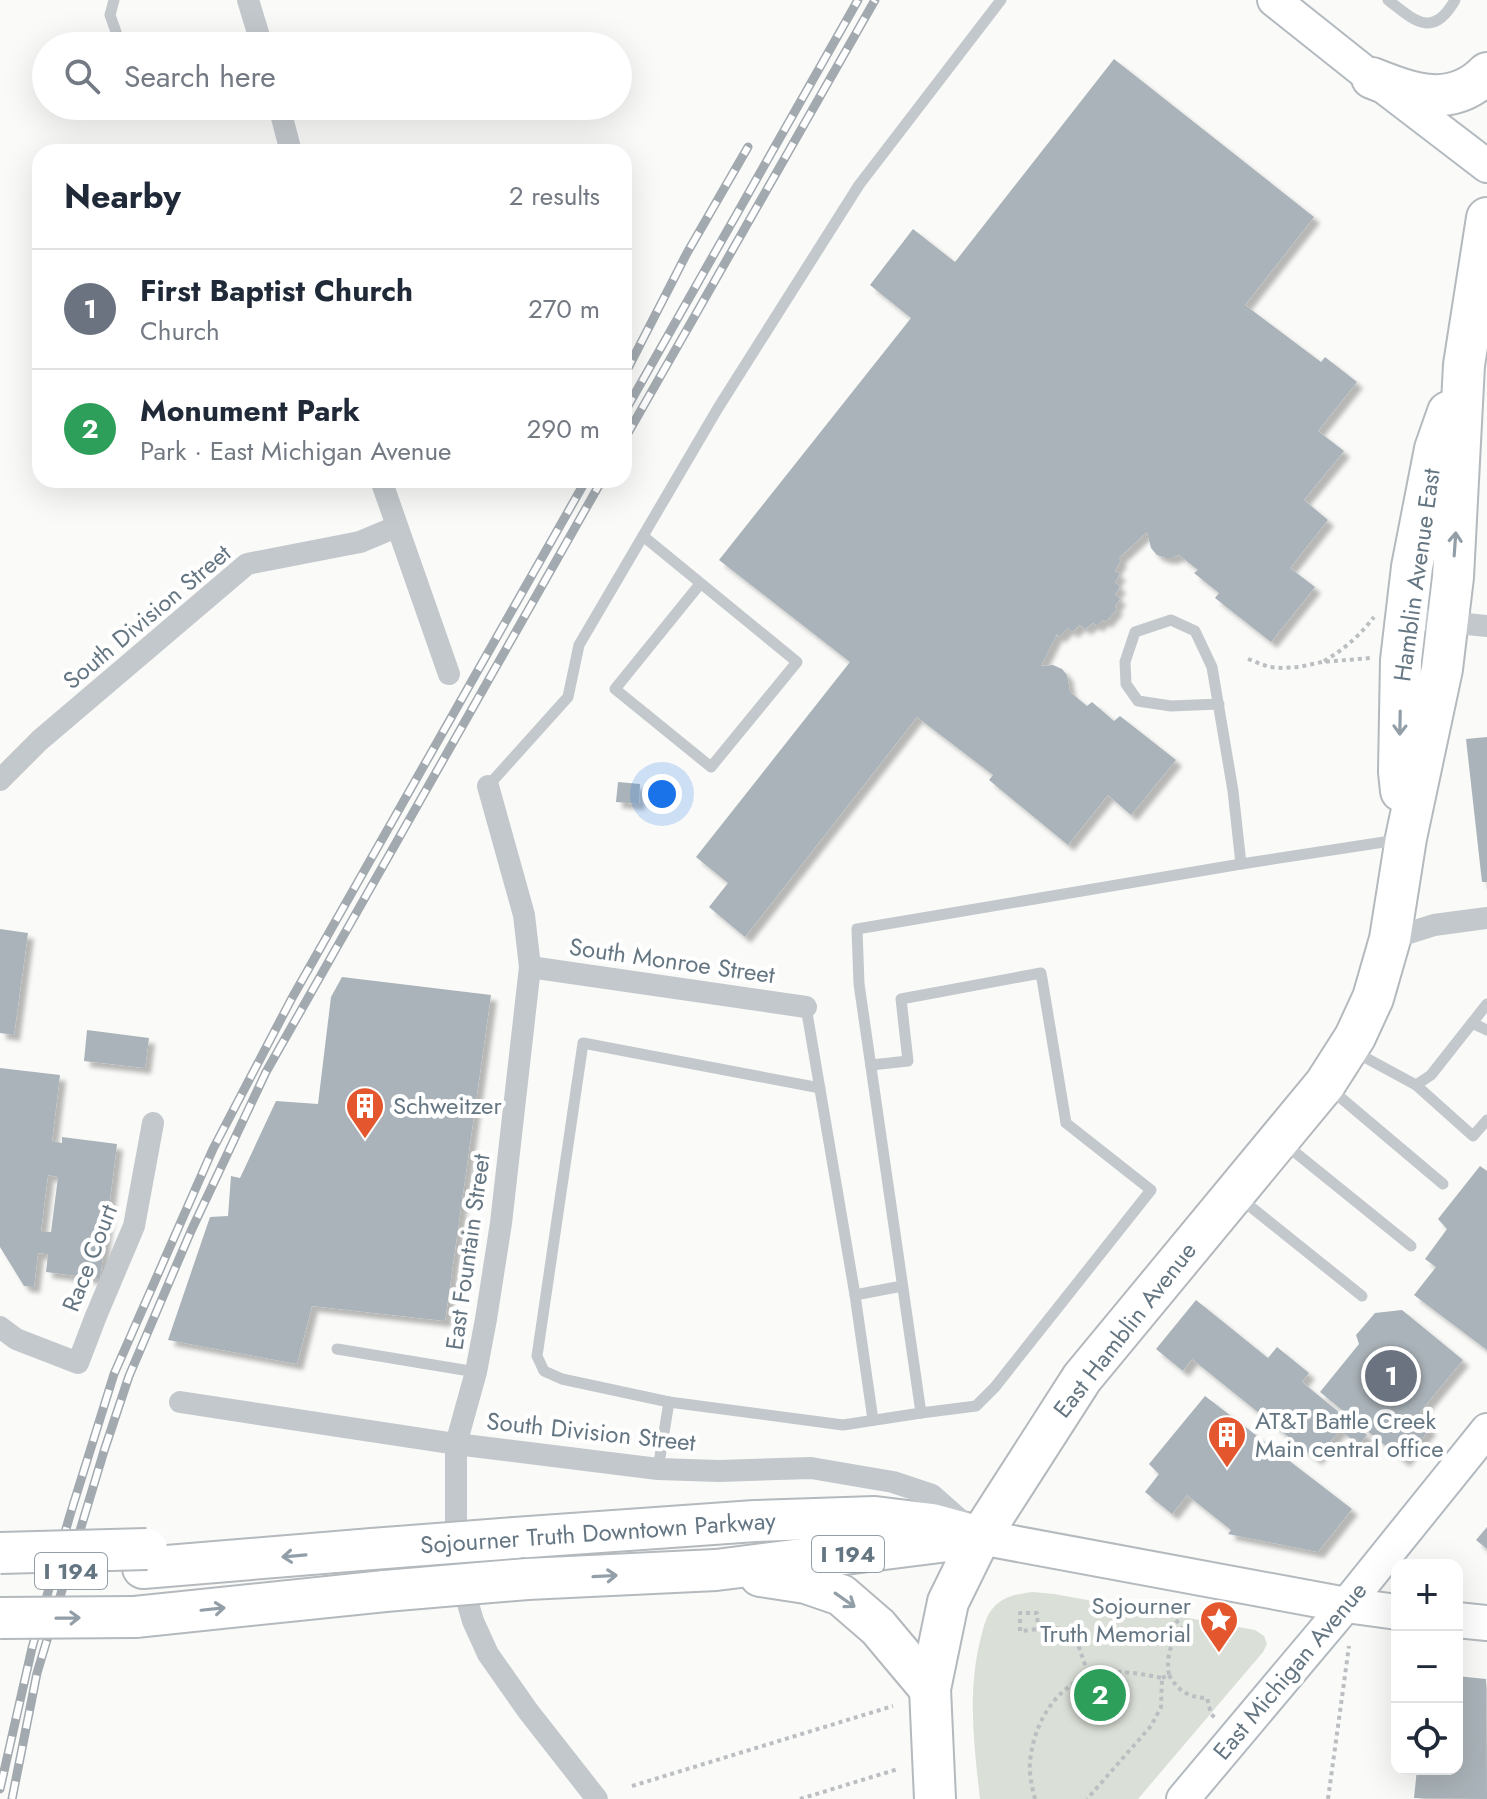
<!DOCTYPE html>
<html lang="en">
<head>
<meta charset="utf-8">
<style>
  body { margin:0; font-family:Jost,sans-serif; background:#f2f2f3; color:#1f2937 }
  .controls { position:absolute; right:24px; bottom:24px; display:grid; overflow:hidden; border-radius:16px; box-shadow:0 8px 32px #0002 }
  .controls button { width:72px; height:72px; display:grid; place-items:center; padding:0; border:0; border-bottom:2px solid #e0e1e3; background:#fff; color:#1f2937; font:40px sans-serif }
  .you { position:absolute; left:662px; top:794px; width:28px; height:28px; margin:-20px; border:6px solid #fff; border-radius:50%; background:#1a73e8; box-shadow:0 0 0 12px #1a73e833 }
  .badge { display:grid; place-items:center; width:52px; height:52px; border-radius:50%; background:#e4572e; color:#fff; font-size:26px; font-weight:700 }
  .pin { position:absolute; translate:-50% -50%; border:4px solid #fff; box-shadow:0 2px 8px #0006 }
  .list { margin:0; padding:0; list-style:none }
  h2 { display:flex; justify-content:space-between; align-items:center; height:104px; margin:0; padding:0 32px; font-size:34px }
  h2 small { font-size:26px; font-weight:400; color:#747a83 }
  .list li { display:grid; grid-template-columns:52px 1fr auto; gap:24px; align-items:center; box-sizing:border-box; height:120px; padding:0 32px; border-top:2px solid #e0e1e3 }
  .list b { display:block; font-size:30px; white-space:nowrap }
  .list p { margin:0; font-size:26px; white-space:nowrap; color:#747a83 }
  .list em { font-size:26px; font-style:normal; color:#747a83 }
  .icon { flex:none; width:44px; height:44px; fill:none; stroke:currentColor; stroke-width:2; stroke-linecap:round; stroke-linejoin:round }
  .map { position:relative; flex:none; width:1487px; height:1799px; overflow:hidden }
  .search { position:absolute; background:#fff; box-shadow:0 8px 32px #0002; left:32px; top:32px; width:600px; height:88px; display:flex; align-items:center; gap:20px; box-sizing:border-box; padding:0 28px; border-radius:44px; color:#747a83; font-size:30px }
  .panel { position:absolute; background:#fff; box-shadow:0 8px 32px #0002; left:32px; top:144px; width:600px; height:344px; border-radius:24px }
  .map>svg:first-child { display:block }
  .green { fill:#dadfd7 }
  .building { fill:#aab3b9; fill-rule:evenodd; filter:url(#shadow) }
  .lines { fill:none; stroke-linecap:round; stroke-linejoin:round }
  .secondary-casing { stroke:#b3babf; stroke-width:36 }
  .primary-casing { stroke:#b5babe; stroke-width:38 }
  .highway-casing { stroke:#b4b9bd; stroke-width:44 }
  .path { stroke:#bbbfc2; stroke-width:4; stroke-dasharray:4 4; stroke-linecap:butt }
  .lane { stroke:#c3c8cc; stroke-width:11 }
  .street { stroke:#c3c8cc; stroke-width:22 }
  .secondary { stroke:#fff; stroke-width:32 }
  .primary { stroke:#fff; stroke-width:34 }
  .highway { stroke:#fff; stroke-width:40 }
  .rail-casing { stroke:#a2aab0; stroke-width:9 }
  .rail { stroke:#fff; stroke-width:6; stroke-dasharray:18; stroke-linecap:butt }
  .highway-bridge-casing { stroke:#b4b9bd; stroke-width:44; stroke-linecap:butt }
  .highway-bridge { stroke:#fff; stroke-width:40 }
  .oneway { stroke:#939fa8 }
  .labels { text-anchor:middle; stroke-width:8; stroke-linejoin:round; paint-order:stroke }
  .shield { fill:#fff; stroke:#939fa8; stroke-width:2 }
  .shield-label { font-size:22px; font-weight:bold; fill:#657683 }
  .street-label { font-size:24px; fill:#657683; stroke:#fff }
  .poi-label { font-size:24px; fill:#657683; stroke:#fff; text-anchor:start }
</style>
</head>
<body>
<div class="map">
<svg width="1487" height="1799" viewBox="0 0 1487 1799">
  <defs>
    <filter id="shadow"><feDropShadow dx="6" dy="6" stdDeviation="2" flood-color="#0004"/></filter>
  </defs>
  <rect width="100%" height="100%" fill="#fafaf8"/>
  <!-- green -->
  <path class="green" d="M1033 1592 1054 1594 1255 1630 1264 1636 1267 1644 1263 1652 1138 1799H980C974 1745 967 1691 981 1637 984 1626 986 1616 993 1608 1004 1596 1017 1594 1033 1592Z"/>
  <!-- building -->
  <g class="building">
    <path d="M1114 59 1314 217 1245 305 1321 362 1325 357 1357 382 1318 431 1344 451 1304 500 1328 520 1290 568 1315 587 1271 642 1215 598 1219 593 1194 573 1198 570 1179 555 1172 558H1166L1157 555 1151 548 1147 532 1119 558 1121 560 1115 571 1120 574 1115 582 1120 587 1115 594 1120 599 1115 606 1117 609 1106 622 1103 620 1097 626 1093 623 1085 629 1080 625 1072 632 1068 628 1059 637 1057 634 1041 666 1053 665 1062 669 1067 675 1070 692 1087 706 1092 702 1114 721 1120 716 1176 760 1131 815 1108 795 1068 845 989 780 993 775 917 717 745 937 709 907 728 883 696 857 850 662 719 560 911 318 870 285 913 229 955 262Z"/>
    <path d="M1487 737V882H1482L1466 739Z"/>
    <path d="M618 782 640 784 639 804 616 802Z"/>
    <path d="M0 929 28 933 14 1035 0 1033Z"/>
    <path d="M342 977 491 995 445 1321 312 1306 297 1364 168 1340 210 1217 228 1216 231 1176 240 1178 276 1101 318 1104 331 997Z"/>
    <path d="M87 1030 149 1038 145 1068 84 1061Z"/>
    <path d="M0 1068 60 1075 52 1141 62 1143V1137L117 1144 100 1279 46 1272 48 1254 38 1253 34 1287 24 1286 0 1247ZM48 1175 58 1177 51 1232 41 1231Z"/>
    <path d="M1480 1166 1487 1171V1350L1414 1295 1436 1267 1425 1259 1447 1229 1438 1219Z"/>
    <path d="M1196 1300 1268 1358 1277 1347 1309 1373 1302 1382 1367 1435 1359 1445 1340 1430 1316 1459 1192 1359 1183 1371 1156 1349Z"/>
    <path d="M1402 1310 1463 1360 1420 1412 1430 1429 1404 1461 1320 1392 1359 1344 1356 1335 1375 1313Z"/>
    <path d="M1205 1396 1352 1509 1318 1552 1228 1534 1231 1530 1187 1495 1172 1514 1145 1492 1159 1474 1149 1464Z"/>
    <path d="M1487 1527V1549L1476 1540Z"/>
    <path d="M1457 1676 1486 1679 1487 1799 1414 1798 1417 1769H1457Z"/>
  </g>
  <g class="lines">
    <!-- secondary casing -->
    <g class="secondary-casing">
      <g id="secondary">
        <path d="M1274 0 1372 78 1487 166"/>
        <path d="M1183 1799 1346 1605 1487 1430"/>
      </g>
    </g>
    <!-- primary casing -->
    <g class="primary-casing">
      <g id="primary">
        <path d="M980 1537 1346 1605 1397 1612"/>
        <path d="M1457 1620 1487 1623"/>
      </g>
    </g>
    <!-- highway casing -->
    <g class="highway-casing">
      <g id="highway">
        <path d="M1372 78C1412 94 1452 109 1487 73"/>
        <path d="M1401 791 1399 772 1401 660 1412 567 1435 449 1448 412"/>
        <path d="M515 1538 755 1521 875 1517 932 1524 980 1537"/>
        <path d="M143 1568 372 1549"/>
        <path d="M760 1576 806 1583 841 1595 878 1627 930 1689"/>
        <path d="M527 1579 716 1570 948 1541"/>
        <path d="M135 1617 385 1591"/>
        <path d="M935 1799 930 1689 948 1602 980 1537 1082 1378 1325 1084 1355 1037 1373 998 1390 939 1406 838 1442 669 1453 577 1464 365 1487 218"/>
      </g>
    </g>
    <!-- path -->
    <g class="path">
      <path d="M1248 659 1269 667 1283 668 1299 667 1322 662 1371 658"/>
      <path d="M1324 661C1345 649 1360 635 1374 617"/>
      <path d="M1038 1630 1037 1613H1020V1631C1037 1630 1063 1623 1075 1636L1089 1676"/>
      <path d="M1169 1675C1177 1690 1189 1698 1207 1698L1211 1714 1215 1718"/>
      <path d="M1162 1678 1169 1675C1166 1657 1170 1643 1182 1630L1174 1616 1175 1610"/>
      <path d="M632 1786 893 1706"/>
      <path d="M800 1799 898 1769"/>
      <path d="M1035 1799C1032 1787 1029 1774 1030 1762 1033 1727 1053 1689 1087 1677 1110 1668 1138 1673 1162 1678L1161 1707 1151 1726 1087 1799"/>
      <path d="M1328 1799 1349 1646"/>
    </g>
    <!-- lane -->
    <g class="lane">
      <path d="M114 0 110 15 121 46"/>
      <path d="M1388 0C1415 21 1433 39 1455 0"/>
      <path d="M235 46 260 39"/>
      <path d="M643 536 797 662 711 767 615 689 700 584"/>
      <path d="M1219 704 1171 706 1138 701 1126 684 1125 662 1135 632 1171 620 1195 631 1212 667 1233 791 1241 864"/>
      <path d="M488 786 568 697 579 645 718 408 859 185 1001 0"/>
      <path d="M806 1007 855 1295 902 1286"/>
      <path d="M1472 1023 1487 1004"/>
      <path d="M1355 1052 1416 1085 1431 1075 1472 1023 1487 1030"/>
      <path d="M871 1065 908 1061 901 999 1041 973 1066 1123 1151 1190 995 1387 976 1406 921 1413"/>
      <path d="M1416 1085 1473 1136 1487 1120"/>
      <path d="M1328 1087 1443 1184"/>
      <path d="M1286 1145 1411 1246"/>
      <path d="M1241 1199 1362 1296"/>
      <path d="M855 1295 873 1420"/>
      <path d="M337 1349 476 1372"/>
      <path d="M669 1402 562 1379 544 1371 537 1356 583 1043 820 1088"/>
      <path d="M658 1469 669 1402 843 1425 921 1413 859 984 857 929 1241 864 1397 840"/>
    </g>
    <!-- street -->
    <g class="street">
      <path d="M248 0 262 46"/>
      <path d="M279 106 291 152"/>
      <path d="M381 480 449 674"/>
      <path d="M1406 618 1487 626"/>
      <path d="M0 780 40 740 247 564 360 542 396 527"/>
      <path d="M488 786 524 915 530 967 501 1223 486 1319 476 1372 456 1444V1537L464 1590 473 1621 488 1654 528 1711 597 1799"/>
      <path d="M1390 939 1434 925 1487 918"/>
      <path d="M530 967 806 1007"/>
      <path d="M0 1327 16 1339 78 1363 96 1316 134 1226 153 1123"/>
      <path d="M180 1402 456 1444 658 1469 719 1471 811 1468 893 1482 932 1495 967 1526"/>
    </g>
    <!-- secondary -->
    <use href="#secondary" class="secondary"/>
    <!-- primary -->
    <use href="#primary" class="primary"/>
    <!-- highway -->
    <use href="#highway" class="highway"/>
    <!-- rail casing -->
    <g class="rail-casing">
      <g id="rail">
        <path d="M624 376 687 253 748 147"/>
        <path d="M624 413 858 0"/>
        <path d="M624 440 875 0"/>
        <path d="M0 1789 32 1648 70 1515 114 1374 213 1149 292 998 586 480"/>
        <path d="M12 1799 37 1673 104 1451 129 1376 191 1231 266 1072 602 480"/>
      </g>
    </g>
    <!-- rail -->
    <use href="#rail" class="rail"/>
    <!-- highway-bridge casing -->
    <g class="highway-bridge-casing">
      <g id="highway-bridge">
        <path d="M372 1549 515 1538"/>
        <path d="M0 1553 147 1549"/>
        <path d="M385 1591 527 1579"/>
        <path d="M0 1618 135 1617"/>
      </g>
    </g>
    <!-- highway-bridge -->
    <use href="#highway-bridge" class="highway-bridge"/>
  </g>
  <!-- one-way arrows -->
  <defs><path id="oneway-shaft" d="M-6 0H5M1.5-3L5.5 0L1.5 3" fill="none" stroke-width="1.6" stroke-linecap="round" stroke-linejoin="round" transform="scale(2)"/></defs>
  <g class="oneway">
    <use href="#oneway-shaft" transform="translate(1455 544) rotate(-86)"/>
    <use href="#oneway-shaft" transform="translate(1400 723) rotate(91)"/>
    <use href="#oneway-shaft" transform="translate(294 1556) rotate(175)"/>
    <use href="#oneway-shaft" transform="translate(605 1576) rotate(-3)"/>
    <use href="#oneway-shaft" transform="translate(845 1600) rotate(35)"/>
    <use href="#oneway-shaft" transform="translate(213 1609) rotate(-6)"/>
    <use href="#oneway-shaft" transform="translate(68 1618) rotate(-1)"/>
  </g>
  <!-- icons -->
  <defs>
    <g id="building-pin" transform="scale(2)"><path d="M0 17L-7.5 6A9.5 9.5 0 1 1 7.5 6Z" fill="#e4572e" stroke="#fff"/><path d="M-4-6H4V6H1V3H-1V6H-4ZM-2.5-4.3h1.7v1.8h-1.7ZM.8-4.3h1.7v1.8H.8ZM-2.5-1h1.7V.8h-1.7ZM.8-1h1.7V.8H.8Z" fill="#fff"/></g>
    <g id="sight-pin" transform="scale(2)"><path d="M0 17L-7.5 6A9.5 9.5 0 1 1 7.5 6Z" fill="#e4572e" stroke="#fff"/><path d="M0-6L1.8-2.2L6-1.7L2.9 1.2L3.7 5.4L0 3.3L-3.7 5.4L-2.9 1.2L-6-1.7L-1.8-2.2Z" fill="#fff"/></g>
  </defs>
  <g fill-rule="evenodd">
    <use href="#building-pin" x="365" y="1106"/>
    <use href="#building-pin" x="1227" y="1435"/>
    <use href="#sight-pin" x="1219" y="1620"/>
  </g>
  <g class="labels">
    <!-- shield labels -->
    <g class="shield">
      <rect x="812" y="1536" width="72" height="36" rx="6"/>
      <rect x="35" y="1553" width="72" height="36" rx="6"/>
    </g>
    <g class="shield-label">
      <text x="848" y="1562">I 194</text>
      <text x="71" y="1579">I 194</text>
    </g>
    <!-- street labels -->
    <g class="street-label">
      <text transform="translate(1417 575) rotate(-82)" y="8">Hamblin Avenue East</text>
      <text transform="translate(147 617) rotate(-40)" y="8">South Division Street</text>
      <text transform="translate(672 961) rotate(8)" y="8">South Monroe Street</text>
      <text transform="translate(468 1252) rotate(-82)" y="8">East Fountain Street</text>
      <text transform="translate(90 1258) rotate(-69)" y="8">Race Court</text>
      <text transform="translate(1125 1330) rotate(-52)" y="8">East Hamblin Avenue</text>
      <text transform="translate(591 1432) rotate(6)" y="8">South Division Street</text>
      <text transform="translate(598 1533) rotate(-4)" y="8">Sojourner Truth Downtown Parkway</text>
      <text transform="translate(1290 1671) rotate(-50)" y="8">East Michigan Avenue</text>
    </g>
    <!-- poi labels -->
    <g class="poi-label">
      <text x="393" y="1114">Schweitzer</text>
      <text x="1255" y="1429">AT&amp;T Battle Creek<tspan x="1255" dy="28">Main central office</tspan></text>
      <text x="1191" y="1614" text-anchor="end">Sojourner<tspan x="1191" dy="28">Truth Memorial</tspan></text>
    </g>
  </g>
</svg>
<div class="controls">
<button>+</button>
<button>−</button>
<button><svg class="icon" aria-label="locate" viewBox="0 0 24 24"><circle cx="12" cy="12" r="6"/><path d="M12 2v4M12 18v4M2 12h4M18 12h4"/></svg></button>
</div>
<div class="you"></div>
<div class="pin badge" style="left:1391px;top:1376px;background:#6b7280">1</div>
<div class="pin badge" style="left:1100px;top:1695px;background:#2e9e5b">2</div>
<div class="search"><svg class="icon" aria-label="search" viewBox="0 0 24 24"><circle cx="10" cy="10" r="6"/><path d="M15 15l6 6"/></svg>Search here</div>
<section class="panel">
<h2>Nearby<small>2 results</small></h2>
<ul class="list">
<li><span class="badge" style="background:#6b7280">1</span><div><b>First Baptist Church</b><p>Church</p></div><em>270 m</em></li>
<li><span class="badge" style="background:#2e9e5b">2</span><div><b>Monument Park</b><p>Park · East Michigan Avenue</p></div><em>290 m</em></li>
</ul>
</section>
</div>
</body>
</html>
